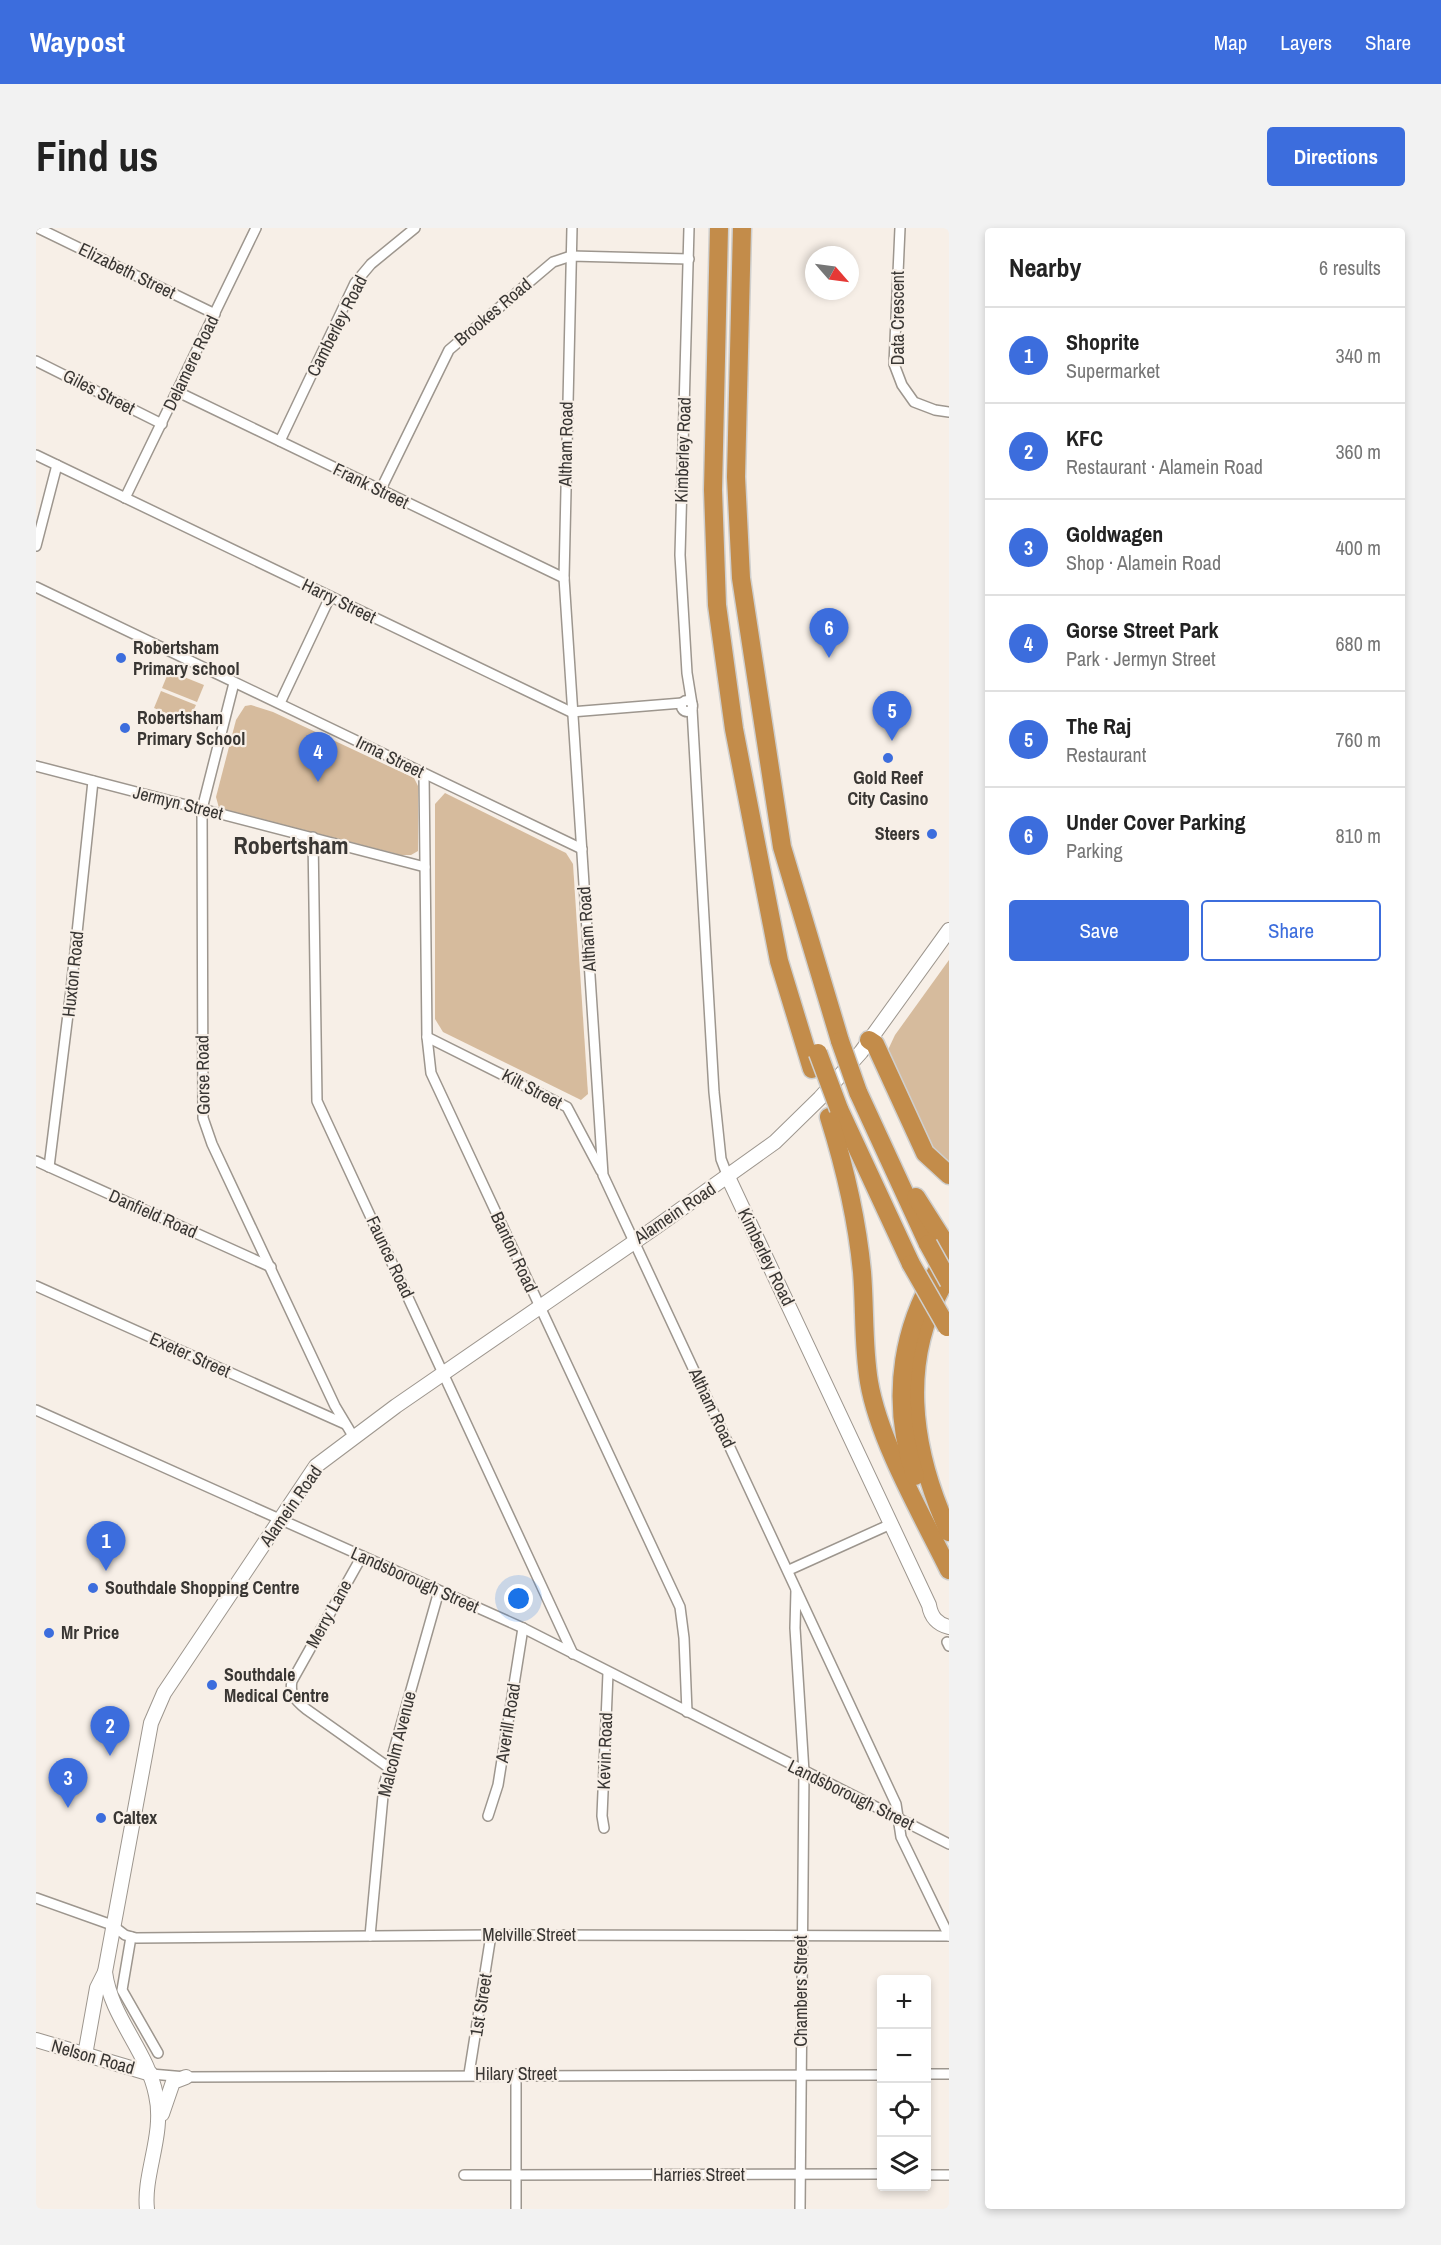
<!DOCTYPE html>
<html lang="en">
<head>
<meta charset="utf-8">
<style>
  body { margin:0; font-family:"Archivo Narrow",sans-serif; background:#f2f2f2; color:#222 }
  .controls { position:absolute; right:18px; bottom:18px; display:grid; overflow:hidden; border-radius:6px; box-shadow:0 3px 9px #0003 }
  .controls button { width:54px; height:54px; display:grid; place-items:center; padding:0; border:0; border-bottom:2px solid #e0e0e0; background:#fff; color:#222; font:30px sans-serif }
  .compass { position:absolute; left:769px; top:18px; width:54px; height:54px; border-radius:50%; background:#fff; box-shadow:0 3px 9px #0003; rotate:118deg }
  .you { position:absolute; left:483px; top:1371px; width:21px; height:21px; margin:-15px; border:4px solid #fff; border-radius:50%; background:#1a73e8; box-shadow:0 0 0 9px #1a73e833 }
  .badge { display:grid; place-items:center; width:39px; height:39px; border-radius:50%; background:#3c6ddd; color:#fff; font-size:20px; font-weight:700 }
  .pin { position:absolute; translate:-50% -50px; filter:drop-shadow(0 2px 3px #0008) }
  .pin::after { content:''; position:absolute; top:32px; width:21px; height:18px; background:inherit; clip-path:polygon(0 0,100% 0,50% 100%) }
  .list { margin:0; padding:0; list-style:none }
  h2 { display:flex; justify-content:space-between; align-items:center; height:78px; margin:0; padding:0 24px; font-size:26px }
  h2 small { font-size:20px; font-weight:400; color:#767676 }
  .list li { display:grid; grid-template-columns:39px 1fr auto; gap:18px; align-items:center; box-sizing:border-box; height:96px; padding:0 24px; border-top:2px solid #e0e0e0 }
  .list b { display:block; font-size:22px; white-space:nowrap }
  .list p { margin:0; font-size:20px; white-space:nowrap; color:#767676 }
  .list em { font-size:20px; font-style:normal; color:#767676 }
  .actions { display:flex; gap:12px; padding:18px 24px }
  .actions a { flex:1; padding:14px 0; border:2px solid #3c6ddd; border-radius:6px; text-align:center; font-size:21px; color:#3c6ddd }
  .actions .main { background:#3c6ddd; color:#fff }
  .icon { flex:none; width:33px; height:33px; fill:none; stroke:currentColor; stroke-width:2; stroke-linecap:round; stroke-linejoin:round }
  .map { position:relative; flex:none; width:913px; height:1981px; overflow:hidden; border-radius:6px }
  header { display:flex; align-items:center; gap:36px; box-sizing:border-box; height:84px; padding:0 30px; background:#3c6ddd; color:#fff }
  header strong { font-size:28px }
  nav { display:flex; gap:33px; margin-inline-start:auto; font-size:21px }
  .intro { display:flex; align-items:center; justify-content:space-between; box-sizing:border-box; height:144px; padding:0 36px }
  h1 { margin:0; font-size:42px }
  .button { padding:15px 27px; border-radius:6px; background:#3c6ddd; color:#fff; font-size:21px; font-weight:700 }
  main { display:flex; gap:36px; padding:0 36px }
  aside { flex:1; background:#fff; border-radius:6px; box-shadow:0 3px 9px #0003 }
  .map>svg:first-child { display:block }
  .green { fill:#d6bb9d }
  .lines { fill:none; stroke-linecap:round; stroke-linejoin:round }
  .street-casing { stroke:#9d968e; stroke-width:12 }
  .secondary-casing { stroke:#9d968e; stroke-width:16 }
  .highway-casing { stroke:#cfcfce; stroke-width:21 }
  .street { stroke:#fff; stroke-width:9 }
  .secondary { stroke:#fff; stroke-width:14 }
  .highway { stroke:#c38c4a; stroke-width:18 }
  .highway-bridge-casing { stroke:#cfcfce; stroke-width:21; stroke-linecap:butt }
  .highway-bridge { stroke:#c38c4a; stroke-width:18 }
  .poi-dot { fill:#3c6ddd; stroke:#f7efe7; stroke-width:2 }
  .labels { text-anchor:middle; stroke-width:4.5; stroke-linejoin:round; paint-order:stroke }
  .street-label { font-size:18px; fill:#393633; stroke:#f7efe7 }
  .poi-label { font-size:18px; font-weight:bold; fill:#393633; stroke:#f7efe7; text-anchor:start }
  .district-label { font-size:24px; font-weight:bold; fill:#393633; stroke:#f7efe7 }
</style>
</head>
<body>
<header>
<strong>Waypost</strong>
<nav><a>Map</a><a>Layers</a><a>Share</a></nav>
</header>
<div class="intro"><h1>Find us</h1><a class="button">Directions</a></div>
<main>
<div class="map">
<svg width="913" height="1981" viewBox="0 0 913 1981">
  <rect width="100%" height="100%" fill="#f7efe7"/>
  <!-- green -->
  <g class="green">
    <path d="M133 443 168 457 161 474 126 460Z"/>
    <path d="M125 463 160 477 152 494 118 480Z"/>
    <path d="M215 477 237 484 378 550 382 558V623L375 627H365L183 580 180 569 200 492 209 478Z"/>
    <path d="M409 565 530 625 537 636 552 866 545 872 407 804 399 791V576Z"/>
    <path d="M913 732V938L896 922 851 824 859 807Z"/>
  </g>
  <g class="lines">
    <!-- street casing -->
    <g class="street-casing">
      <g id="street">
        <path d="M2 0 179 86"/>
        <path d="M536 0 528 350 567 947 860 1576 865 1609 913 1708"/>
        <path d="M653 0 644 327 651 445 656 476"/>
        <path d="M864 0 858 136 866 157 878 174 899 182 913 184"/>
        <path d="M0 133 126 196"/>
        <path d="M142 164 528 350"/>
        <path d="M244 213 319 55 335 36 379 0"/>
        <path d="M0 227 535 484 646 475"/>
        <path d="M344 263 413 122 517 34 535 28 653 31"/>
        <path d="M89 270 220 0"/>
        <path d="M0 318 21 237"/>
        <path d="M0 359 546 621"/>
        <path d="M198 455 166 581 167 890 176 916 299 1178 317 1208"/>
        <circle cx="651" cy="478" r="5.5"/>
        <path d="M244 475 294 369"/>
        <path d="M656 481 678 864 685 931 692 949"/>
        <path d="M0 538 389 639"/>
        <path d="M388 546 391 809 395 845 644 1379 648 1410 651 1484"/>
        <path d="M277 609 281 873 537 1426"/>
        <path d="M391 809 531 879 565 943"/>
        <path d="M0 933 235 1039"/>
        <path d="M13 939 35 762 57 553"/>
        <path d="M0 1058 309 1196"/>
        <path d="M0 1182 487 1400 913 1616"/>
        <path d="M326 1328 256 1453C253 1466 260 1473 270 1481L352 1539"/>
        <path d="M753 1342 855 1296"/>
        <path d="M760 1362 759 1400 768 1544 764 1981"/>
        <path d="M911 1414 913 1418"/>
        <path d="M452 1588 462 1557 487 1400"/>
        <path d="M568 1600 566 1588 572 1445"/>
        <path d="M0 1670 76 1697 89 1707 100 1710 455 1707 913 1708"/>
        <path d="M334 1708 348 1557 403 1363"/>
        <path d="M95 1709 86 1762 122 1825"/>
        <path d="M115 1846 150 1849 846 1847"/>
        <path d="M433 1846 455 1707"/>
        <path d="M890 1846H913"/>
        <path d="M428 1947 846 1946"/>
        <path d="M890 1947H913"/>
        <path d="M480 1981V1846"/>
      </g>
    </g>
    <!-- secondary casing -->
    <g class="secondary-casing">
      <g id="secondary">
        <path d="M692 949 893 1377C895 1389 901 1396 913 1399"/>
        <path d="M0 1812 115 1846"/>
        <path d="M49 1827 61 1760 69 1744"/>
        <path d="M126 1886 137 1854 150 1849"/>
        <path d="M111 1981C107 1946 129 1906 120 1867 111 1822 75 1790 69 1744L115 1495 128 1465 280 1238 360 1178 620 999 739 914 784 870 825 824 913 702"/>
      </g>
    </g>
    <!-- highway casing -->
    <g class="highway-casing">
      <g id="highway">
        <path d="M683 0 677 262 681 377 698 501 743 733 776 841"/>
        <path d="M706 0 700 249 705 350 746 619 804 813"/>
        <path d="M833 812 839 816 889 925 913 947"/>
        <path d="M822 864 892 1016"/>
        <path d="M803 881 875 1036"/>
        <path d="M793 889C809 940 821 991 826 1044 829 1081 827 1118 833 1154 843 1213 886 1287 913 1342"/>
        <path d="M880 969 913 1021"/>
        <path d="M913 1047C861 1128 875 1221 913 1304"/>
        <path d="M879 1248C853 1170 865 1092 913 1025"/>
      </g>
    </g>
    <!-- street -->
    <use href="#street" class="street"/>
    <!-- secondary -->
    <use href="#secondary" class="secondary"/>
    <!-- highway -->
    <use href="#highway" class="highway"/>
    <!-- highway-bridge casing -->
    <g class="highway-bridge-casing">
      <g id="highway-bridge">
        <path d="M804 813 822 864"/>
        <path d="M782 825 803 881"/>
        <path d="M892 1016 913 1054"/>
        <path d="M875 1036 911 1099"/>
      </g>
    </g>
    <!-- highway-bridge -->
    <use href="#highway-bridge" class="highway-bridge"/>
  </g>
  <!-- markers -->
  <g class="poi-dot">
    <circle cx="85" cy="430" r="6"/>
    <circle cx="89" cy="500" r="6"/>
    <circle cx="852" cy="530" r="6"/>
    <circle cx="896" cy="606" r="6"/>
    <circle cx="57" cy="1360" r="6"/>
    <circle cx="13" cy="1405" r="6"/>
    <circle cx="176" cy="1457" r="6"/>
    <circle cx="65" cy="1590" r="6"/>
  </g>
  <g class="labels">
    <!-- street labels -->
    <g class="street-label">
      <text transform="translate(91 43) rotate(26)" y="6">Elizabeth Street</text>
      <text transform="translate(457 84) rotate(-40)" y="6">Brookes Road</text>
      <text transform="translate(862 90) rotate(-90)" y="6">Data Crescent</text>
      <text transform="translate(301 98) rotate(-63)" y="6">Camberley Road</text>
      <text transform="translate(155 135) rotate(-64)" y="6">Delamere Road</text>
      <text transform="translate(63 164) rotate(27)" y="6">Giles Street</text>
      <text transform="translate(530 216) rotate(-89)" y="6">Altham Road</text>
      <text transform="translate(647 222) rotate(-88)" y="6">Kimberley Road</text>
      <text transform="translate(335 258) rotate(26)" y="6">Frank Street</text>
      <text transform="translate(303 373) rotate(26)" y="6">Harry Street</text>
      <text transform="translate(354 529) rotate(26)" y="6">Irma Street</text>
      <text transform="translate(142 575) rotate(14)" y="6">Jermyn Street</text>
      <text transform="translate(551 701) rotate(-94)" y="6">Altham Road</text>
      <text transform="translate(37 746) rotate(-84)" y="6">Huxton Road</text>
      <text transform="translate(167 847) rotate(-91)" y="6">Gorse Road</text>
      <text transform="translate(496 861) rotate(28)" y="6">Kilt Street</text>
      <text transform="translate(639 985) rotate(-34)" y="6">Alamein Road</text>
      <text transform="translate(117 986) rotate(24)" y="6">Danfield Road</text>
      <text transform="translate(478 1024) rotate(65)" y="6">Banton Road</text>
      <text transform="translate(354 1029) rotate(65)" y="6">Faunce Road</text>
      <text transform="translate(730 1029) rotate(64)" y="6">Kimberley Road</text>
      <text transform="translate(154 1127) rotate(24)" y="6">Exeter Street</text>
      <text transform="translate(676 1180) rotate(65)" y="6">Altham Road</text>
      <text transform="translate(255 1278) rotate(-55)" y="6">Alamein Road</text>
      <text transform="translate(379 1352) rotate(24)" y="6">Landsborough Street</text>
      <text transform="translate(293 1386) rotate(-61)" y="6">Merry Lane</text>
      <text transform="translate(472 1495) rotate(-81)" y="6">Averill Road</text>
      <text transform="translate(361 1516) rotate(-76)" y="6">Malcolm Avenue</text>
      <text transform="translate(569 1523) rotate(-88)" y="6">Kevin Road</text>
      <text transform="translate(815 1567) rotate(26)" y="6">Landsborough Street</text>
      <text x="493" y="1713">Melville Street</text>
      <text transform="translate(765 1763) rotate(-90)" y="6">Chambers Street</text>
      <text transform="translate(445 1777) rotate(-81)" y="6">1st Street</text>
      <text transform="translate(57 1829) rotate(16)" y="6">Nelson Road</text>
      <text x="480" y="1852">Hilary Street</text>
      <text x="663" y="1953">Harries Street</text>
    </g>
    <!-- poi labels -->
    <g class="poi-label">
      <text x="97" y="426">Robertsham<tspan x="97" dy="21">Primary school</tspan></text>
      <text x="101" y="496">Robertsham<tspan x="101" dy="21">Primary School</tspan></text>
      <text x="852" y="556" text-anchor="middle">Gold Reef<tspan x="852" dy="21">City Casino</tspan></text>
      <text x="884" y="612" text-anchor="end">Steers</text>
      <text x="69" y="1366">Southdale Shopping Centre</text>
      <text x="25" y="1411">Mr Price</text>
      <text x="188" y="1453">Southdale<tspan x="188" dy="21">Medical Centre</tspan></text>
      <text x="77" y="1596">Caltex</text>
    </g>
    <!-- district labels -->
    <g class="district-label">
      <text x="255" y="626">Robertsham</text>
    </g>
  </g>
</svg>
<div class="controls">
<button>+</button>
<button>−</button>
<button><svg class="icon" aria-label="locate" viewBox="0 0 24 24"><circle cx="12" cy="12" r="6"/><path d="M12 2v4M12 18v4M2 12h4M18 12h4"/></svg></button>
<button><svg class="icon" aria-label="layers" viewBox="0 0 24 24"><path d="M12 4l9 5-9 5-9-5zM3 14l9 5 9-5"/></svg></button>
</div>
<svg class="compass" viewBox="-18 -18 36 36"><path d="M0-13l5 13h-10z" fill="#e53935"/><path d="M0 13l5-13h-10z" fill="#767676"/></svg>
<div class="you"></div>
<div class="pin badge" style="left:70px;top:1343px">1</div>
<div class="pin badge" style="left:74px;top:1528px">2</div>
<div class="pin badge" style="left:32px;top:1580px">3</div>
<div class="pin badge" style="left:282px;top:554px">4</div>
<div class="pin badge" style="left:856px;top:513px">5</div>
<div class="pin badge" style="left:793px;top:430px">6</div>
</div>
<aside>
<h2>Nearby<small>6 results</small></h2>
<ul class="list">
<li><span class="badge">1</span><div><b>Shoprite</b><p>Supermarket</p></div><em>340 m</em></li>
<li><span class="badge">2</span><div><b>KFC</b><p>Restaurant · Alamein Road</p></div><em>360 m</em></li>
<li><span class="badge">3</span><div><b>Goldwagen</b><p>Shop · Alamein Road</p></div><em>400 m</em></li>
<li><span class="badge">4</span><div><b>Gorse Street Park</b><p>Park · Jermyn Street</p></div><em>680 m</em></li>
<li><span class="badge">5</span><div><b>The Raj</b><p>Restaurant</p></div><em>760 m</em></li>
<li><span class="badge">6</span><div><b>Under Cover Parking</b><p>Parking</p></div><em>810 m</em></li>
</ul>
<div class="actions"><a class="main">Save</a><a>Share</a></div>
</aside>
</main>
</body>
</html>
